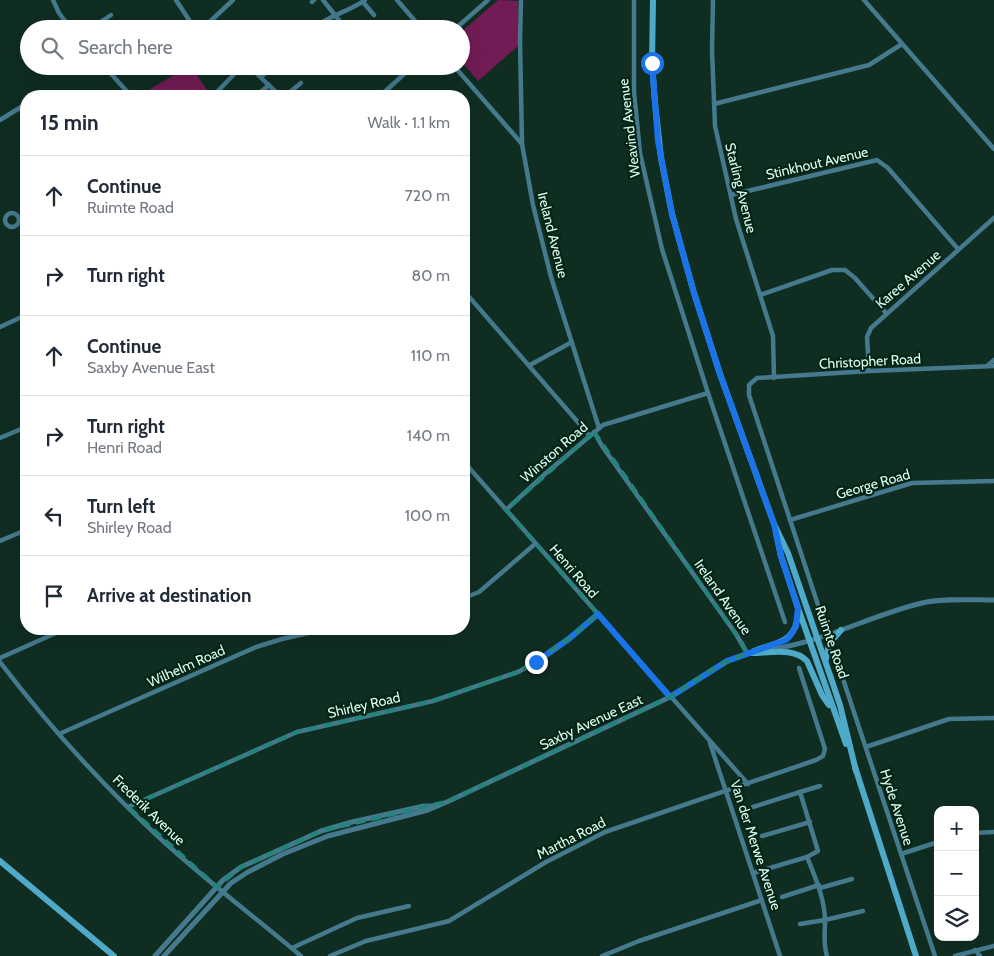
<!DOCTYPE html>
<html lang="en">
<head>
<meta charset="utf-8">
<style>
  body { margin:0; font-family:Cabin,sans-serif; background:#f2f2f3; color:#1f2937 }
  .controls { position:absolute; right:15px; bottom:15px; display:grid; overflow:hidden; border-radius:10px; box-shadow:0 5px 20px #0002 }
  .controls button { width:45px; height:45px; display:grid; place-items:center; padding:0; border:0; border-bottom:1px solid #e0e1e3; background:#fff; color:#1f2937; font:25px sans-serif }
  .stop { position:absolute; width:15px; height:15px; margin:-11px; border:4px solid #1a73e8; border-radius:50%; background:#fff }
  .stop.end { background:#1a73e8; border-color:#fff; box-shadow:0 1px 5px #0008 }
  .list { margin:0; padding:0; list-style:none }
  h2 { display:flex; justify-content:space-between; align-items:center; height:65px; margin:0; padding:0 20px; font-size:21px }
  h2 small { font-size:16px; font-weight:400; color:#747a83 }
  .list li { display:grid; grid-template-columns:32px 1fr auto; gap:15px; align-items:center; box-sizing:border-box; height:80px; padding:0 20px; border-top:1px solid #e0e1e3 }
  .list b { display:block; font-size:19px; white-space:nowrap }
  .list p { margin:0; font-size:16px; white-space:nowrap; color:#747a83 }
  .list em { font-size:16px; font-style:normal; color:#747a83 }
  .icon { flex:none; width:28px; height:28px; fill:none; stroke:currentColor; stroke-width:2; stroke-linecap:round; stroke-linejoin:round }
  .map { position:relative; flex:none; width:994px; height:956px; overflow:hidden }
  .search { position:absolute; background:#fff; box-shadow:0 5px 20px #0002; left:20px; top:20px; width:450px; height:55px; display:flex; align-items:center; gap:12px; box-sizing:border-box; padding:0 18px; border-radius:28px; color:#747a83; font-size:19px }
  .panel { position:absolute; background:#fff; box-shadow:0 5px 20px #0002; left:20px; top:90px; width:450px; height:545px; border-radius:20px }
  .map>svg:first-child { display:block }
  .green { fill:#711c54 }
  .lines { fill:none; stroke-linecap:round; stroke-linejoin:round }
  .minor { stroke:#457a8e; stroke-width:4.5 }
  .tertiary { stroke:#457a8e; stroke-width:5 }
  .secondary { stroke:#4fa9c9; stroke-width:6 }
  .route { stroke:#1a73e8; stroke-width:6 }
  .marked { fill:none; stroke:#23847b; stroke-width:4; stroke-dasharray:10 6; stroke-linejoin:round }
  .labels { text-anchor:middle; stroke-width:4.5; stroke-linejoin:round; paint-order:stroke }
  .street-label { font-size:14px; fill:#dafdec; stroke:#052418 }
</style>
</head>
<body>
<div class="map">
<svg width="994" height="956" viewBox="0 0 994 956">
  <rect width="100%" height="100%" fill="#102d22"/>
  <!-- green -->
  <g class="green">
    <path d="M498 0 518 1V46L478 81 461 61V32Z"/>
    <path d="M189 66H191L211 96H143L142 94Z"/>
  </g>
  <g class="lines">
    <!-- minor -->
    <g class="minor">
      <path d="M53 0 59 13 71 29"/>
      <path d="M176 0 195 29"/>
      <path d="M323 0 346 29"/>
      <path d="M397 0 422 29"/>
      <path d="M521 0 520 41 522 144"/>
      <path d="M634 0V92L640 153 662 249 708 393 785 622"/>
      <path d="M713 0 712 50 715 126 736 219 773 336 774 378"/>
      <path d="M864 0 994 149"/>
      <path d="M312 2 314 0"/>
      <path d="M363 2 374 15"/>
      <path d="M288 22 296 29"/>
      <path d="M90 29 111 15"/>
      <path d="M202 29 233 0"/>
      <path d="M313 29C328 15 349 12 365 0"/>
      <path d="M455 29 488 0"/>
      <path d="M104 66 131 96"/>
      <path d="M249 66 280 96"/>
      <path d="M454 66 522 144 533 205 551 277 599 428"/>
      <path d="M261 77 273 66"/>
      <path d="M216 93 242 66"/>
      <path d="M256 96 269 85"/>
      <path d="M285 96 301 83"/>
      <path d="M380 96 413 66"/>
      <path d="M714 104 869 65 902 44"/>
      <path d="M0 120 26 104"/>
      <path d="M731 195 877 160 888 168 958 249"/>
      <circle cx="12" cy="220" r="7"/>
      <path d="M19 218 26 214"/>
      <path d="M464 291 590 436"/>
      <path d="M760 295 832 270H845L855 278 886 313"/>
      <path d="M0 327 26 315"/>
      <path d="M530 365 572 342"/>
      <path d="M987 366 994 360"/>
      <path d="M869 371 867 337 871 328 994 218"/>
      <path d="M594 432 602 446 736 634 747 653"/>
      <path d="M0 438 26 427"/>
      <path d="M464 462 748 784"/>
      <path d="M506 510 545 474 603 425 708 393"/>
      <path d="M790 520 912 483 994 481"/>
      <path d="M0 541 26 530"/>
      <path d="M464 598 479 592 535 544"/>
      <path d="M820 611 749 395V385L757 378 869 371 994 366"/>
      <path d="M0 658 65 629"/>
      <path d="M0 662C49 726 104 787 164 842 208 882 256 918 301 956"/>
      <path d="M838 664 935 956"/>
      <path d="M59 734 256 647 282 639 326 629"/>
      <path d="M710 743 780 956"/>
      <path d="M866 747 949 719 994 718"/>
      <path d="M800 792 820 786"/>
      <path d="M128 807 297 732 433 701 518 672 536 662 557 648 598 614"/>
      <path d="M753 807 800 792 818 851 807 857 753 873"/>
      <path d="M975 833 994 832"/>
      <path d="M762 836 810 822"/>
      <path d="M901 854 938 842"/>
      <path d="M807 857C815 877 825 899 825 921 825 934 823 944 827 956"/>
      <path d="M820 888 852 879"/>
      <path d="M782 897 819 885"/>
      <path d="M800 924 825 920 863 911"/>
      <path d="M292 948 357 918 409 906"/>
      <path d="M975 950 980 956"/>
      <path d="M330 956 366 941 449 921 546 862 605 832 816 760 823 756 825 749 799 668"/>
      <path d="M602 956 639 941 762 900"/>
      <path d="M955 956 994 946"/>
    </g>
    <!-- tertiary -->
    <g class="tertiary">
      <path d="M772 649C824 642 871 615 922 603 944 598 971 600 994 600"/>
      <path d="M155 956 223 880 241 867 321 831 352 822 424 806H436"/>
      <path d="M164 956 231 883 248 872 283 854 328 836 428 810 449 801 670 697 727 661 754 652"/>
    </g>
    <!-- secondary -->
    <g class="secondary">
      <path d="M653 0 652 63 655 103 661 158 672 214 694 293 720 374 774 524 788 553 833 684 840 705 856 771"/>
      <path d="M776 533 781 556 798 608 846 744"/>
      <path d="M754 651C777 642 797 643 798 612"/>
      <path d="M751 653C769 653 794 647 807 661L822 695 829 705"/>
      <path d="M826 659 829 644 841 630"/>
      <path d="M855 767 916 956"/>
      <path d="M0 861 114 956"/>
    </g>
  </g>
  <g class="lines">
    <!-- route -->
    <path class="route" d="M536 662 570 638 598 614 670 697 727 661 786 640 790 636 796 626 798 608 781 556 774 524 720 374 694 293 672 214 658 141 652 63"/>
  </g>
  <!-- marked area -->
  <path class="marked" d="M594 432 742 643 747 653 716 667 670 697 449 801 321 831 241 867 217 887 128 807 297 732 433 701 518 672 570 638 598 614 506 510Z"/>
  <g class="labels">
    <!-- street labels -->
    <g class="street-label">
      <text transform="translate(629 128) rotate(-97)" y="5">Weavind Avenue</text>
      <text transform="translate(817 163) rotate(-13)" y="5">Stinkhout Avenue</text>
      <text transform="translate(741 188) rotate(76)" y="5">Starling Avenue</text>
      <text transform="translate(553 235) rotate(76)" y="5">Ireland Avenue</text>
      <text transform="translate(908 279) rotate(-41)" y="5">Karee Avenue</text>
      <text transform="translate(870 361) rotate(-3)" y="5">Christopher Road</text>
      <text transform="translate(554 452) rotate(-41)" y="5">Winston Road</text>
      <text transform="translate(873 484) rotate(-16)" y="5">George Road</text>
      <text transform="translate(574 571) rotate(49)" y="5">Henri Road</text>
      <text transform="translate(723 597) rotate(55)" y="5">Ireland Avenue</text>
      <text transform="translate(832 642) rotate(71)" y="5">Ruimte Road</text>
      <text transform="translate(186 666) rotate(-24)" y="5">Wilhelm Road</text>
      <text transform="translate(364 705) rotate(-13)" y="5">Shirley Road</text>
      <text transform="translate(591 722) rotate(-25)" y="5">Saxby Avenue East</text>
      <text transform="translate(897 807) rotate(72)" y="5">Hyde Avenue</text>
      <text transform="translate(149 810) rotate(44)" y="5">Frederik Avenue</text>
      <text transform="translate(571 838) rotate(-27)" y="5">Martha Road</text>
      <text transform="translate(756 845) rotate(72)" y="5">Van der Merwe Avenue</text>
    </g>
  </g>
</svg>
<div class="controls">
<button>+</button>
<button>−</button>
<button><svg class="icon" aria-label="layers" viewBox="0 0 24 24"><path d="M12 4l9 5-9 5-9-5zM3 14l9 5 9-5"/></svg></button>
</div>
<div class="stop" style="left:652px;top:63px"></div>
<div class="stop end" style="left:536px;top:662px"></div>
<div class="search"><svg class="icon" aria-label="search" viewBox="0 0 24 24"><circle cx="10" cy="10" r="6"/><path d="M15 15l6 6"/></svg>Search here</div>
<section class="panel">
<h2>15 min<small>Walk · 1.1 km</small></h2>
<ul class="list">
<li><svg class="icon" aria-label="ahead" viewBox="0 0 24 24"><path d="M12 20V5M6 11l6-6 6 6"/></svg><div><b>Continue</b><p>Ruimte Road</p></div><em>720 m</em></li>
<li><svg class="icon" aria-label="right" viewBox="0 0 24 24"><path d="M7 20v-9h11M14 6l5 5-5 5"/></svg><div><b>Turn right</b></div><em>80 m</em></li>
<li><svg class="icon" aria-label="ahead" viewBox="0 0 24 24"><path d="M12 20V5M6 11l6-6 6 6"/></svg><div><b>Continue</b><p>Saxby Avenue East</p></div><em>110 m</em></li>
<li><svg class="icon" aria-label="right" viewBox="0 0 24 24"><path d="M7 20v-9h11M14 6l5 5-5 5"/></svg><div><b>Turn right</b><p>Henri Road</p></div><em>140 m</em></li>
<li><svg class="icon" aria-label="left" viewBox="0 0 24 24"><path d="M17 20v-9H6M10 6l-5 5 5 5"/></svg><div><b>Turn left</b><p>Shirley Road</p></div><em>100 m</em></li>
<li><svg class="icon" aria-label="arrive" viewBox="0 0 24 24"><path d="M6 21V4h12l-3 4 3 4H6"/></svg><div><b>Arrive at destination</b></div></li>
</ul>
</section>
</div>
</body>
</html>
